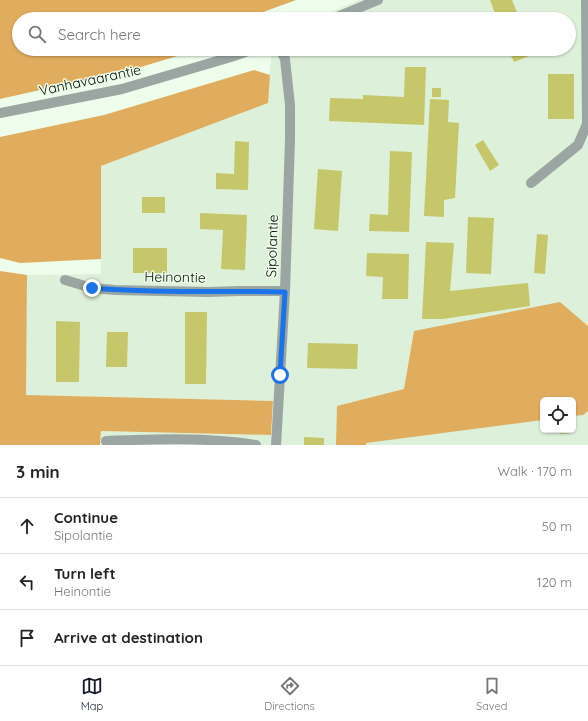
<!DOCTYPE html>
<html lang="en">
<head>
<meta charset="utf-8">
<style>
  body { margin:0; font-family:Quicksand,sans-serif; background:#f2f2f2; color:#222 }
  .controls { position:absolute; right:12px; bottom:12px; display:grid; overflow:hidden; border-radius:6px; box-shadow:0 1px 3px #0004 }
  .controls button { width:36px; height:36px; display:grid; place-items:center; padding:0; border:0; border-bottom:1px solid #e0e0e0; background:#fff; color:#222; font:20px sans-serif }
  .stop { position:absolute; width:12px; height:12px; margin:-9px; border:3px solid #1a73e8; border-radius:50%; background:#fff }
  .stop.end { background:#1a73e8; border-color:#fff; box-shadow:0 1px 4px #0008 }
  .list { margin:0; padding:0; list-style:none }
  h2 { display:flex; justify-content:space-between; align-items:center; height:52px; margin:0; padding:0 16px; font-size:17px }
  h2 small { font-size:13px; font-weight:400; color:#767676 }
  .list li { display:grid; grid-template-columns:26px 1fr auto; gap:12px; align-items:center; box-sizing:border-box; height:56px; padding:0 16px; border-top:1px solid #e0e0e0 }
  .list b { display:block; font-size:15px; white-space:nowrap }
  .list p { margin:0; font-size:13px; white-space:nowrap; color:#767676 }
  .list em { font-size:13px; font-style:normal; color:#767676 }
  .icon { flex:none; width:22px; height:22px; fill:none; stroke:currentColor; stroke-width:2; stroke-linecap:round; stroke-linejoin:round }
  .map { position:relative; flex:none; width:588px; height:445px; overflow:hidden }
  .search { position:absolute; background:#fff; box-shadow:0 1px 3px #0004; left:12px; right:12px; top:12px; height:44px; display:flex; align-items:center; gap:10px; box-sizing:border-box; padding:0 14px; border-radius:22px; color:#767676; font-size:15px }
  .sheet { height:220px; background:#fff }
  nav { display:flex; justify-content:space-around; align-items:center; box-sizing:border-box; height:56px; border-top:1px solid #e0e0e0; background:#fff; font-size:11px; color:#767676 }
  nav a { display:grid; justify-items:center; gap:2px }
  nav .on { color:#111827 }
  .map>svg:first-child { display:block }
  .built { fill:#ddf0d9; fill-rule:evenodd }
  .forest { fill:#e0ad5e }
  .building { fill:#c6c66b }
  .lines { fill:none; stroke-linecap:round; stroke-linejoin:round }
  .street { stroke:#9ba6a2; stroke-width:10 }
  .route { stroke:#1a73e8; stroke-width:5 }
  .labels { text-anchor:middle; stroke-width:3; stroke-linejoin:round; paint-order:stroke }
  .street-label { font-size:14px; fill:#090e08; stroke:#eefdeb }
</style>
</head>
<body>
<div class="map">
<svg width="588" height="445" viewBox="0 0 588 445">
  <rect width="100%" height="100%" fill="#eefdeb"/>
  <!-- built -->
  <path class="built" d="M359 0H588V445H100L101 431 271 435 273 401 25 395 27 275 101 274V166L267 103 272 49H569V19H315ZM543 400H573V430H543Z"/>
  <!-- forest -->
  <g class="forest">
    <path d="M0 0H296L255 15 252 19H19V49H201L134 69 0 99Z"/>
    <path d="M254 70 270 75 268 103 101 166V259L20 263 0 258V137L104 115Z"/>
    <path d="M0 271 27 275 26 395 273 401 271 435 101 431 100 445H0Z"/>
    <path d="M560 302 588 326V411L583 415 573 416V400H543V420L366 443V445H336L337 406 404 389 414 331Z"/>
  </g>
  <!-- building -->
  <g class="building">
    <path d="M490 0H512L519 17 515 19H497Z"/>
    <path d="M508 49H547L514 62Z"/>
    <path d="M405 67H426L424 125 329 121 330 98 363 99V95L404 97Z"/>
    <rect x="548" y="74" width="26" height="45"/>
    <rect x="432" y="88" width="9" height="9"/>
    <path d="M430 99 449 100 448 122 459 123 455 198 444 200V217L424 216Z"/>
    <path d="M483 140 499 165 490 171 475 145Z"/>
    <path d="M235 141 249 142 248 190 216 189V173L234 174Z"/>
    <path d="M390 151 412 152 409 232 369 231 370 214 388 215Z"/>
    <path d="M318 169 342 171 338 231 314 229Z"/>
    <rect x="142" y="197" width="23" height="16"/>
    <path d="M200 213 247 215 245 270 221 269 223 230 200 229Z"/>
    <path d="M468 217 494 218 491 274 466 273Z"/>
    <path d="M537 234 548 235 545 274 534 273Z"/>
    <path d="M426 242 454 243 450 291 528 283 530 306 443 319H422Z"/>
    <rect x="133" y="248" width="34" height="25"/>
    <path d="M367 253 409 254 408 299H382L383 277 366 276Z"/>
    <path d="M185 312H207L206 384H185Z"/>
    <path d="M56 321 80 322 79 382H56Z"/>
    <path d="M107 332H128L127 367H106Z"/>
    <path d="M308 343 358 344 357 369 307 368Z"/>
    <path d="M560 430H571L572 433 560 434Z"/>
    <path d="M304 437 324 438V445H304Z"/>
  </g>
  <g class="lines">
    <!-- street -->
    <g class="street">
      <path d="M332 19 378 0"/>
      <path d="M0 113 122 89 231 57 254 49"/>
      <path d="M531 183 578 145 587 124 586 0"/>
      <path d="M65 280 92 288 115 290 208 292 239 291H285"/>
      <path d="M106 441C155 439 206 437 256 445"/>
      <path d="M276 445 285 291 290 139V105L285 59 280 49"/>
    </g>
  </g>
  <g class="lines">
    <!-- route -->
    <path class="route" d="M92 288C156 294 220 290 285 292L280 375"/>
  </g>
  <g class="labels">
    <!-- street labels -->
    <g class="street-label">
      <text transform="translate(90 80) rotate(-12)" y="5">Vanhavaarantie</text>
      <text transform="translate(272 246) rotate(-88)" y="5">Sipolantie</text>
      <text transform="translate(175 277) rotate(1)" y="5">Heinontie</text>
    </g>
  </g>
</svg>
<div class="controls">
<button><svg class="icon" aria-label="locate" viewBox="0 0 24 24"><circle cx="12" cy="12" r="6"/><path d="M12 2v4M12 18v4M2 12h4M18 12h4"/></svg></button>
</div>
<div class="stop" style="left:280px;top:375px"></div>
<div class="stop end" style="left:92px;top:288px"></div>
<div class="search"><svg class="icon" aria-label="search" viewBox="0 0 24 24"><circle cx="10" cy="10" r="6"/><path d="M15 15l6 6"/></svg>Search here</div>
</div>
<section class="sheet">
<h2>3 min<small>Walk · 170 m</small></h2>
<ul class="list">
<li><svg class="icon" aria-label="ahead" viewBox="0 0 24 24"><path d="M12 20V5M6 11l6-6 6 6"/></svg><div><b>Continue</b><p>Sipolantie</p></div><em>50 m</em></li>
<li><svg class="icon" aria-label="left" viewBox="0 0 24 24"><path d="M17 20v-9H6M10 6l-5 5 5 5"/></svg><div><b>Turn left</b><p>Heinontie</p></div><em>120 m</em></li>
<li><svg class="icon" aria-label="arrive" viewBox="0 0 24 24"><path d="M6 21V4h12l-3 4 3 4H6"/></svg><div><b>Arrive at destination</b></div></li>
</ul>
</section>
<nav>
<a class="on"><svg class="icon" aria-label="map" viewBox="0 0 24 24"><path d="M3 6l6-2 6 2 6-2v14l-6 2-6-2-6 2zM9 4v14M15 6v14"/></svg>Map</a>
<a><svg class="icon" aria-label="directions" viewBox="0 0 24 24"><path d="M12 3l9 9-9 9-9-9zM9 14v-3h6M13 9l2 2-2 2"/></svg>Directions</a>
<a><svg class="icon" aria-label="saved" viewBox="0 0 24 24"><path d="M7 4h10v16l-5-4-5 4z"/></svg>Saved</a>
</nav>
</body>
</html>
